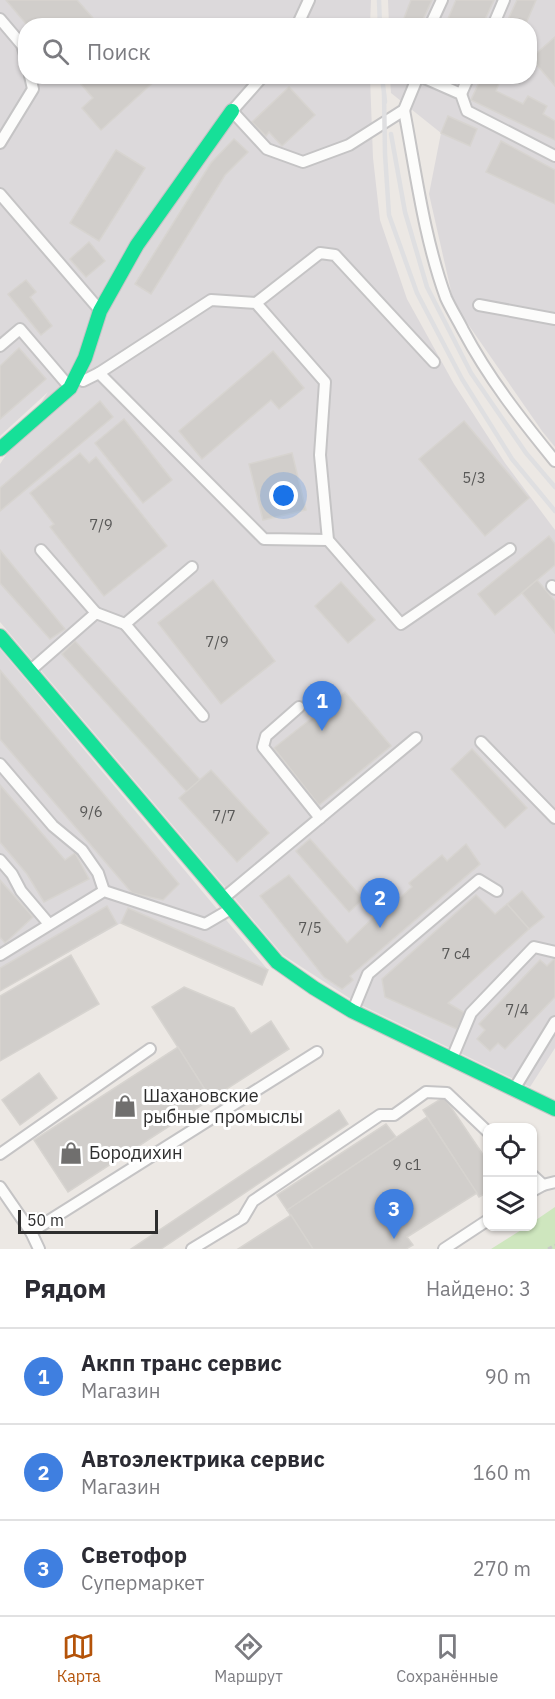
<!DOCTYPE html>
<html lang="ru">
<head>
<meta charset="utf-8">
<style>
  body { margin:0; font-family:"IBM Plex Sans",sans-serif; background:#f7f7f7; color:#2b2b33 }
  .controls { position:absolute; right:18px; bottom:18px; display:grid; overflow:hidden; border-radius:12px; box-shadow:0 2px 4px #0004 }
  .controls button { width:54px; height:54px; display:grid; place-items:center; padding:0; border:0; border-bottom:2px solid #e1e1e2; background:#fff; color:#2b2b33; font:30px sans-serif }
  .scale { position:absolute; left:18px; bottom:15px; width:140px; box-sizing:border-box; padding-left:6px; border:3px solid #2e2e2e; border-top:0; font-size:16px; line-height:21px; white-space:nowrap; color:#2e2e2e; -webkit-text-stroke:4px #fff; paint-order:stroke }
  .you { position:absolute; left:284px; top:496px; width:21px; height:21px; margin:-15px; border:4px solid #fff; border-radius:50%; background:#1a73e8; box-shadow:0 0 0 9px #1a73e833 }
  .badge { display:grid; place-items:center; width:39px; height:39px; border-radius:50%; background:#b45309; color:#fff; font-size:20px; font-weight:700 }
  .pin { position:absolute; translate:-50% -50px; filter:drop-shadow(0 2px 3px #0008) }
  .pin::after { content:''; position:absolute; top:32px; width:21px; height:18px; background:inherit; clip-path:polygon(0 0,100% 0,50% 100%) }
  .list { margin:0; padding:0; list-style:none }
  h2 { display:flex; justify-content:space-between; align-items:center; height:78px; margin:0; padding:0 24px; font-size:26px }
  h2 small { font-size:20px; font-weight:400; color:#7c7c81 }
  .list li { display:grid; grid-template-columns:39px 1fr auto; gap:18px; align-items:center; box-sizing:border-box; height:96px; padding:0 24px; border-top:2px solid #e1e1e2 }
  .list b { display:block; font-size:22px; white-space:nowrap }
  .list p { margin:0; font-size:20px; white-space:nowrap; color:#7c7c81 }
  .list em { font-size:20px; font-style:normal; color:#7c7c81 }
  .icon { flex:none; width:33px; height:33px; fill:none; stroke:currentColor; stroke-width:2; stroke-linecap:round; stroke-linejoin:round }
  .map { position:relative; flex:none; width:555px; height:1249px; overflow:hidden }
  .search { position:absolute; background:#fff; box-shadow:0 2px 4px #0004; left:18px; right:18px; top:18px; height:66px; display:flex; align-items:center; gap:15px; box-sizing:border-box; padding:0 21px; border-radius:24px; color:#7c7c81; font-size:22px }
  .sheet { height:366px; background:#fff }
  nav { display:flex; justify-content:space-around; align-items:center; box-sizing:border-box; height:84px; border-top:2px solid #e1e1e2; background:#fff; font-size:16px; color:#7c7c81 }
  nav a { display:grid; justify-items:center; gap:3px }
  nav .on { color:#b45309 }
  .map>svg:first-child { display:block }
  .industrial { fill:#dcd9db }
  .green { fill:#cee6be }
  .building { fill:#d1cecb; stroke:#d7d4d0; stroke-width:1.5 }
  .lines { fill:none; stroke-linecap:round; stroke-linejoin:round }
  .lane-casing { stroke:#c5c4c5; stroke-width:14 }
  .fast-casing { stroke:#c5c4c5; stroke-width:16 }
  .path { stroke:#c9c9c8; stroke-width:3; stroke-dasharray:4.5 3; stroke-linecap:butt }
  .lane { stroke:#fcfcfb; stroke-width:10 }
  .fast { stroke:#16e098; stroke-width:14 }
  .rail { stroke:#dfdfe1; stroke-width:4.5 }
  .labels { text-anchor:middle; stroke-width:6; stroke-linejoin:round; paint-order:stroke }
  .number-label { font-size:15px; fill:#585857 }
  .poi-label { font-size:18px; fill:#2e2e2e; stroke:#fff; text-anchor:start }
</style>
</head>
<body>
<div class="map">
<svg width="555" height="1249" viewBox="0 0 555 1249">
  <rect width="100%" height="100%" fill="#ece8e4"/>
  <!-- industrial -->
  <g class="industrial">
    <path d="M0 0H371L370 25 26 26V76L370 77 373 158 380 220 407 299 454 384 505 463 555 530V1048L530 1087 357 1003 283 955 0 622V464L48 392 0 436Z"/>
    <path d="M388 0H555V447L542 431 454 304 429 194 441 133 391 93 390 77 530 76V26L389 25Z"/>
    <path d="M0 649 268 970 262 985 121 923 0 991Z"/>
  </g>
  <!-- green -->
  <path class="green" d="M555 1207V1249H491L526 1227 532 1226 533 1222Z"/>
  <!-- building -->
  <g class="building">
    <path d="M6 0H77L100 26H28Z"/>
    <path d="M411 0H432L420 26H401Z"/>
    <path d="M456 0H494L482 26H445Z"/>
    <path d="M517 0H536L525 26H505Z"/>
    <path d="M555 37V86L531 58Z"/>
    <path d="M74 76H160L101 130 82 108 93 98Z"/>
    <path d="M482 76H502L496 91 523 104 528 96 547 106 543 114 555 121V140L471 100Z"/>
    <path d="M289 87 315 115 282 146 269 132 266 136 252 122Z"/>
    <path d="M448 116 477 129 470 146 441 133Z"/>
    <path d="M234 139 248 152 225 175 151 294 135 284 211 163Z"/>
    <path d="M501 141 555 170V204L486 172Z"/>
    <path d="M116 150 145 168 99 241 70 223Z"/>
    <path d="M89 242 105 261 86 277 70 259Z"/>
    <path d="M26 280 36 292 30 297 52 326 41 335 8 294Z"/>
    <path d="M19 348 46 379 0 419V366Z"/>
    <path d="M273 351 304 388 279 409 271 400 202 459 179 431Z"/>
    <path d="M100 401 113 417 0 511V488Z"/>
    <path d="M124 419 172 480 143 503 95 443Z"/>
    <path d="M464 421 529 498 485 536 419 459Z"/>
    <path d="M80 453 89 463 96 457 167 546 104 596 50 527 54 524 30 493Z"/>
    <path d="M292 453 306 510 263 520 249 464Z"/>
    <path d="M549 536 555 544V565L495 615 478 594Z"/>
    <path d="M0 550 65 629 50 639 0 583Z"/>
    <path d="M213 580 275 661 221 704 158 623Z"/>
    <path d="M537 580 555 601V633L522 593Z"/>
    <path d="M341 582 375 620 348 643 315 606Z"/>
    <path d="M75 641 200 780 187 792 62 654Z"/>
    <path d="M0 670 179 884 163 900 132 893 0 739Z"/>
    <path d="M345 692 391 746 319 805 274 748Z"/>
    <path d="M472 749 527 808 505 828 451 769Z"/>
    <path d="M211 770 269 833 237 862 179 798Z"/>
    <path d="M0 785 65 860 75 853 89 879 44 902 27 874 0 842Z"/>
    <path d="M310 839 363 899 349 912 296 851Z"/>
    <path d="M466 844 480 864 350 976 353 980 342 989 324 977 260 896 289 875 347 943 379 912 377 910 395 893 400 898 412 887 409 883 442 855 447 861Z"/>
    <path d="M0 880 33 917 5 943 0 937Z"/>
    <path d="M522 891 544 917 529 929 507 904Z"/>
    <path d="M476 895 495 914 507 904 529 929 448 1003 465 1013 457 1029 385 997 382 979Z"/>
    <path d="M107 906 117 924 0 991V968Z"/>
    <path d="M128 908 268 970 262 985 121 923Z"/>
    <path d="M71 955 99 1004 0 1061V996Z"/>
    <path d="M555 958V997L505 1049 498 1043 490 1051 477 1039 485 1030 479 1024 540 960 547 966Z"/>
    <path d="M184 987 234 1008 251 1034 271 1021 289 1049 211 1099 152 1007Z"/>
    <path d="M178 1047 211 1099 68 1192 34 1140Z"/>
    <path d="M39 1073 57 1098 20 1125 2 1100Z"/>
    <path d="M444 1097 488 1162V1192L479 1197 423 1110Z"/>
    <path d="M339 1110 348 1124 267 1178 161 1249H131Z"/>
    <path d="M427 1117 477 1193 407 1237 413 1245 406 1249H313L287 1210Z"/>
    <path d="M386 1124 396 1137 287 1210 277 1195Z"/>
    <path d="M291 1215 313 1249H238Z"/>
  </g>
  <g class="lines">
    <!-- lane casing -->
    <g class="lane-casing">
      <g id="lane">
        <path d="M0 19 22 45 26 58"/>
        <path d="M297 26 309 0"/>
        <path d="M430 26 442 0"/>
        <path d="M493 26 504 0"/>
        <path d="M263 76 232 111 267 149 303 162 349 145 404 110 418 76"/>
        <path d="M420 76 461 94 467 111 555 156"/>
        <path d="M461 94 469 76"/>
        <path d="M404 110C416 173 424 238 446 298 451 309 458 320 463 330 489 379 520 418 555 461"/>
        <path d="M0 143 33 89 30 76"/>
        <path d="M0 194 98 308"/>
        <path d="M256 303 320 253 335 255 434 362"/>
        <path d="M479 305 555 319"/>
        <path d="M0 346 20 329 67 384"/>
        <path d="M99 373 264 539 328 540"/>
        <path d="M83 381 99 373 211 300 256 303 325 382 320 455 328 540 401 624 510 549"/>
        <path d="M41 550 96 613"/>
        <path d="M552 586 555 589"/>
        <path d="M125 624 203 716"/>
        <path d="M32 669 96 613 125 624 192 567"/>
        <path d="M299 707 266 736 263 747 320 818"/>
        <path d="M481 742 555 818"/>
        <path d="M0 764 53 826 82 850 98 873 104 891"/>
        <path d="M0 860 12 874 21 891 49 924"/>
        <path d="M226 896 416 738"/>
        <path d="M0 955 104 891 205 924 229 910"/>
        <path d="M354 1008 368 974 479 880 497 891"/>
        <path d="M453 1056 471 1013 534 947 555 952"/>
        <path d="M516 1086 555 1022"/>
        <path d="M0 1154 150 1049"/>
        <path d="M532 1175 543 1185"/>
        <path d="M0 1187 31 1232 39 1249"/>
        <path d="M532 1191 543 1185 555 1182"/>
        <path d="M31 1232 317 1052"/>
        <path d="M192 1249 243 1218 253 1201 380 1115H394L426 1092 447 1093 488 1132"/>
        <path d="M444 1249 488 1220"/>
      </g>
    </g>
    <!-- fast casing -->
    <g class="fast-casing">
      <g id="fast">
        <path d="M0 449 70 388 85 358 100 311 137 245 232 111"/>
        <path d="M0 636 277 962 314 988 352 1011 555 1109"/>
      </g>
    </g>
    <!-- path -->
    <path class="path" d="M548 1249 555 1245"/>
    <!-- lane -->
    <use href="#lane" class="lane"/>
    <!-- fast -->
    <use href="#fast" class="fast"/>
    <!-- rail -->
    <g class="rail">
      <path d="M379 0 380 26"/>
      <path d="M382 76 385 102"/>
      <path d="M384 94 385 154 389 215 417 293 462 379 512 459 555 511"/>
      <path d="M391 134 405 212 427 287 471 373 526 453 555 487"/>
    </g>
  </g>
  <!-- icons -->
  <defs>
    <g id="shop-bare" transform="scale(1.8)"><path d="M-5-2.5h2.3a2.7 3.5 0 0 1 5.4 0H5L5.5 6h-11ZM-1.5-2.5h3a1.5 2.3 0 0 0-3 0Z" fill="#706f6e" stroke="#fff" stroke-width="2.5" paint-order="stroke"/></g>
  </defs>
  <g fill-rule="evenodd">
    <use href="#shop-bare" x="125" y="1106"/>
    <use href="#shop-bare" x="71" y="1153"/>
  </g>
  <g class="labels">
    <!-- number labels -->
    <g class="number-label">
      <text x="474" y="483">5/3</text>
      <text x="101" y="530">7/9</text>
      <text x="217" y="647">7/9</text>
      <text x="91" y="817">9/6</text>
      <text x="224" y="821">7/7</text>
      <text x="310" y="933">7/5</text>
      <text x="456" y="959">7 с4</text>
      <text x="517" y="1015">7/4</text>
      <text x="407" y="1170">9 с1</text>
    </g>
    <!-- poi labels -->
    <g class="poi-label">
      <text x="143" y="1102">Шахановские<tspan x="143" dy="21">рыбные промыслы</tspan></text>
      <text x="89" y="1159">Бородихин</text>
    </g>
  </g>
</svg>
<div class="controls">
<button><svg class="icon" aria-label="locate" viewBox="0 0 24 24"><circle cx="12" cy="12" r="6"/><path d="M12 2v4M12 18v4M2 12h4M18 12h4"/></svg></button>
<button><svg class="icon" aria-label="layers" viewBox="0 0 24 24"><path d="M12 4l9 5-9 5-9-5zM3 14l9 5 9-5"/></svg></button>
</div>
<div class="scale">50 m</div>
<div class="you"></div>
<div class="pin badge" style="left:322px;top:731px;background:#3f7fe0">1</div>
<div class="pin badge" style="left:380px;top:928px;background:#3f7fe0">2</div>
<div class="pin badge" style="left:394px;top:1239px;background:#3f7fe0">3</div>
<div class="search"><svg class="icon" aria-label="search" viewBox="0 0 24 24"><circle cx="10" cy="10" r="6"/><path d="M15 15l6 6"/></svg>Поиск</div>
</div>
<section class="sheet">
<h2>Рядом<small>Найдено: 3</small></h2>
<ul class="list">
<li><span class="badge" style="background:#3f7fe0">1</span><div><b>Акпп транс сервис</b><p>Магазин</p></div><em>90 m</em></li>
<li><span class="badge" style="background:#3f7fe0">2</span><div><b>Автоэлектрика сервис</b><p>Магазин</p></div><em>160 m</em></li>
<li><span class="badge" style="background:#3f7fe0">3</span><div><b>Светофор</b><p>Супермаркет</p></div><em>270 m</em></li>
</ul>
</section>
<nav>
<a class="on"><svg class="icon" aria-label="map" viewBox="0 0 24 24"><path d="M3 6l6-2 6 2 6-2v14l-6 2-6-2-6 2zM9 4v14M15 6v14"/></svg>Карта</a>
<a><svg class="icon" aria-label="directions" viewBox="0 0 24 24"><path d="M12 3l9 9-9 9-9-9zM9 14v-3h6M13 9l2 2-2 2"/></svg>Маршрут</a>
<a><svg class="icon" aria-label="saved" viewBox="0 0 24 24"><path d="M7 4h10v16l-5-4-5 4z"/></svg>Сохранённые</a>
</nav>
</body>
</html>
